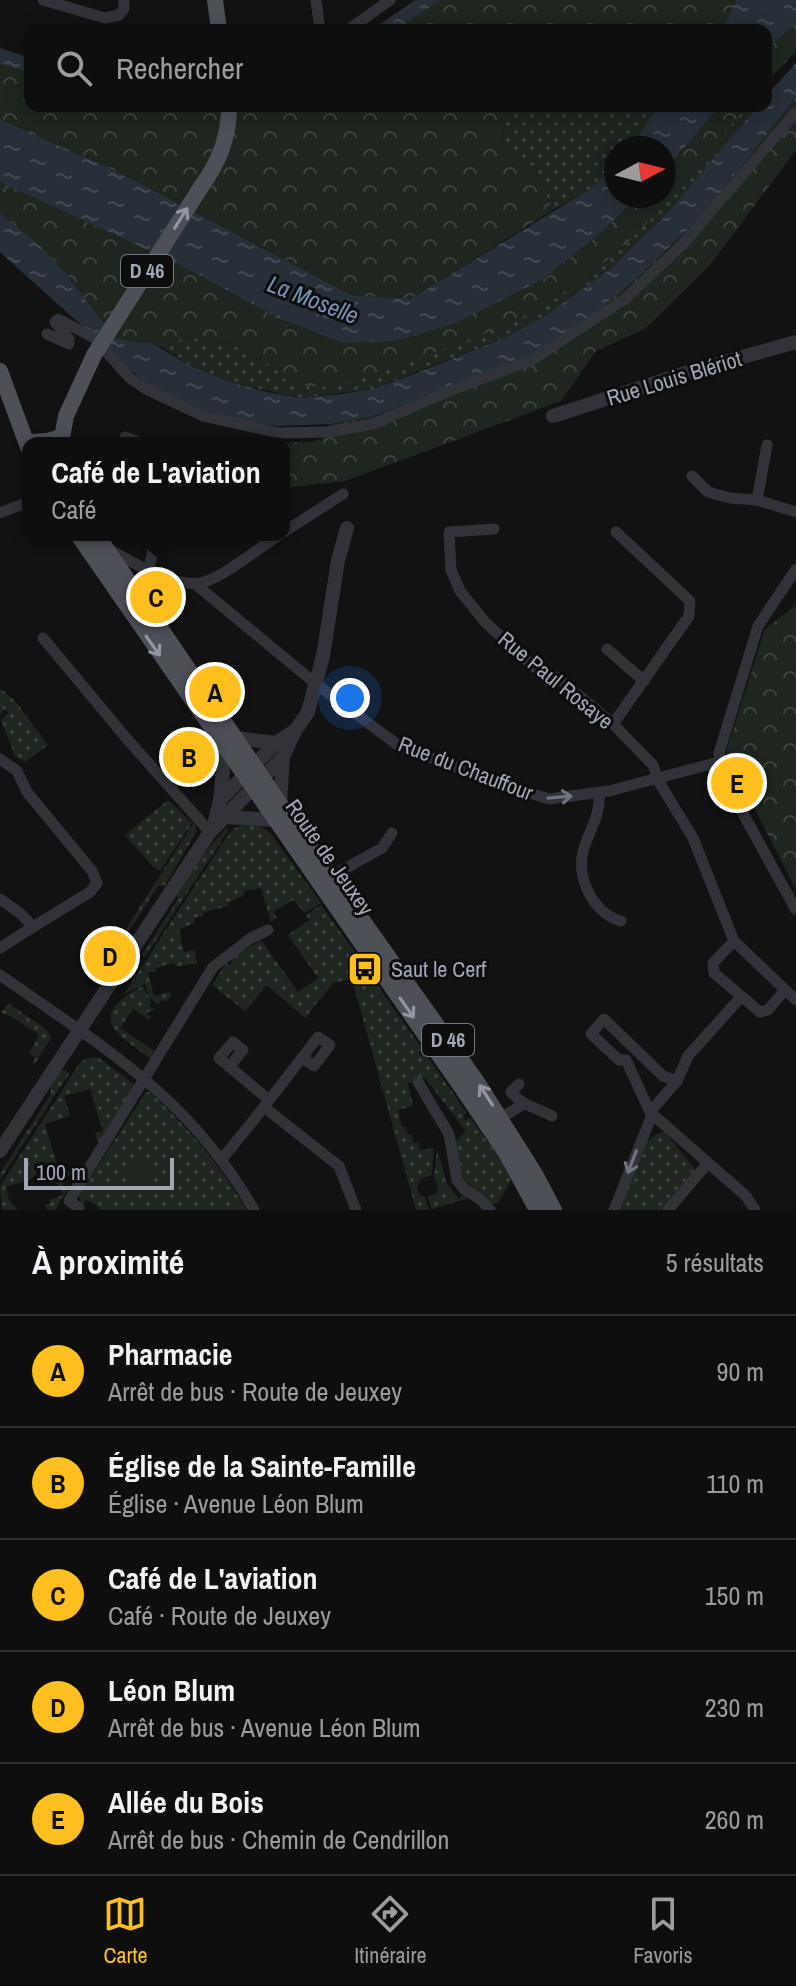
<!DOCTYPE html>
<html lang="fr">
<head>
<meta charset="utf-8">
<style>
  body { margin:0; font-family:"Archivo Narrow",sans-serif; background:#1c1c1c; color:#f1f3f6 }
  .compass { position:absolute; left:604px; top:136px; width:72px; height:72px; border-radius:50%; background:#0e0e0e; box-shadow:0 4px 20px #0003; rotate:83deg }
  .scale { position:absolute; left:24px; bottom:20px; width:150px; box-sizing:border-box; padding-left:8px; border:4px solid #a2a7b5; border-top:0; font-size:22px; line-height:28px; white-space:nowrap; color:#a2a7b5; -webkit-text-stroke:6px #0d0d0e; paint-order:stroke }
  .you { position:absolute; left:350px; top:698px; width:28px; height:28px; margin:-20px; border:6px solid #fff; border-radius:50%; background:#1a73e8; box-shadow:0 0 0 12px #1a73e833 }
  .badge { display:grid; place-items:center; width:52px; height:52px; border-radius:50%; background:#febf1f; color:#111; font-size:26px; font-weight:700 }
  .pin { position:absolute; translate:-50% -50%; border:4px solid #fff; box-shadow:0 2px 8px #0006 }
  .popup { position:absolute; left:22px; top:437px; width:268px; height:104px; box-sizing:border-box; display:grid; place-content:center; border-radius:16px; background:#0e0e0e; filter:drop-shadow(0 2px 6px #0005); font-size:26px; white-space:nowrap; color:#9b9c9e }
  .popup b { font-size:30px; color:#f1f3f6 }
  .popup::after { content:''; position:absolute; left:50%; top:100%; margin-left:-16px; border:16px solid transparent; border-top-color:#0e0e0e }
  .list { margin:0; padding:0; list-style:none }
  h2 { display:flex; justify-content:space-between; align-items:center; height:104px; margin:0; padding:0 32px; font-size:34px }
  h2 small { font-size:26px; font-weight:400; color:#9b9c9e }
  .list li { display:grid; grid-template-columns:52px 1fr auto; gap:24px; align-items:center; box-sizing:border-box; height:112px; padding:0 32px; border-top:2px solid #2e2e2e }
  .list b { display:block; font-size:30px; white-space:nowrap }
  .list p { margin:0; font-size:26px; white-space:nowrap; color:#9b9c9e }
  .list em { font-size:26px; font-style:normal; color:#9b9c9e }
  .icon { flex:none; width:44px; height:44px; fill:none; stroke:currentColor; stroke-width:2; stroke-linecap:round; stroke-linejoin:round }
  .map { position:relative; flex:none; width:796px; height:1210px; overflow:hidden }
  .search { position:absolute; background:#0e0e0e; box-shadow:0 4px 20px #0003; left:24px; right:24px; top:24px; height:88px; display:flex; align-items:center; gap:20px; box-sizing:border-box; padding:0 28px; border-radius:16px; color:#9b9c9e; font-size:30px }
  .sheet { height:664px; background:#0e0e0e }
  nav { display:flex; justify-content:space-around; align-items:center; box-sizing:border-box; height:112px; border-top:2px solid #2e2e2e; background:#0e0e0e; font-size:22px; color:#9b9c9e }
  nav a { display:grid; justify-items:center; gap:4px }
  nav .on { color:#febf1f }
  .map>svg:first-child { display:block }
  .grass { fill:url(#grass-dots) }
  .forest { fill:url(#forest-crowns) }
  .park { fill:#1e261f }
  .water { fill:url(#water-ripples) }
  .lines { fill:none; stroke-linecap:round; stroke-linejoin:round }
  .minor { stroke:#323339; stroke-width:11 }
  .tertiary { stroke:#323339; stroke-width:14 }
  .primary { stroke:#4e5058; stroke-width:16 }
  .primary-bridge { stroke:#4e5058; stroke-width:16 }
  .oneway { stroke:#9196a2 }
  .oneway2 { stroke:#70737d }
  .labels { text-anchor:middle; stroke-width:6; stroke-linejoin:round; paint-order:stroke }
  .shield { fill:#0d0d0e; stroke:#757983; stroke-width:2 }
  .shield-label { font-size:20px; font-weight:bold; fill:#a2a7b5 }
  .street-label { font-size:22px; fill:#a2a7b5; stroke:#0d0d0e }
  .poi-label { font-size:22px; fill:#a2a7b5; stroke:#0d0d0e; text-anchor:start }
  .water-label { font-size:24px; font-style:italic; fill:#7693b3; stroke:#0d0d0e }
</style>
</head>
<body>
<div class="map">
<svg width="796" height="1210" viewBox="0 0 796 1210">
  <defs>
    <pattern id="grass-dots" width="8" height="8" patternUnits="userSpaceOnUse" patternTransform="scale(2)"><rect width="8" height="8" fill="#1e261f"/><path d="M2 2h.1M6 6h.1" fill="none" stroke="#3c433d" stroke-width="1.8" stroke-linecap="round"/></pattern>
    <pattern id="forest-crowns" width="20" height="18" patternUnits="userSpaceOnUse" patternTransform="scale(2)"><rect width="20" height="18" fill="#1e261f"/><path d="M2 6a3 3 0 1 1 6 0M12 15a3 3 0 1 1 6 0" fill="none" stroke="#3c433d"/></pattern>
    <pattern id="water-ripples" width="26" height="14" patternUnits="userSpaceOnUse" patternTransform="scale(2)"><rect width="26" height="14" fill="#273038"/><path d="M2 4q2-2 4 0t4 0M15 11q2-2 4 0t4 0" fill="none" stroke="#434b53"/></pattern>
  </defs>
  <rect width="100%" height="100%" fill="#121213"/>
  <!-- grass -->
  <g class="grass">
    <path d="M508 106H659L630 148H616V165L590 189 553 210 535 169 501 145Z"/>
    <path d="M747 106H758L663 218 609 270 548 314 507 337 372 389 301 398 233 383 191 366 164 348 176 341 189 336 203 341 230 343 277 369 291 385 537 310 593 272 627 243Z"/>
    <path d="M0 688 16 702 48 745 25 762 15 756 1 720 8 713 5 709 0 714Z"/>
    <path d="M168 800 192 823 160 871 153 867 125 835Z"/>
    <path d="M194 822 197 831 165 885 158 886 120 945 117 943Z"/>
    <path d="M245 824 262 827 271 834 321 903 305 913 293 900 273 912 277 918 271 922 261 888 244 891V895L228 903V906L202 913 203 916 194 918 195 922 179 930 184 952 194 950 197 963 175 967 174 963 156 968V971L148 973 154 996 170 992 171 996 165 1002 162 1000 158 1004 150 998 145 984 124 994 224 841 233 829Z"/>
    <path d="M227 827 228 831 145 957 142 955 178 899 177 894 201 857Z"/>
    <path d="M321 905 357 955 364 973 371 976 423 1050 419 1053 420 1056 425 1053 467 1113 463 1116 465 1120 470 1117 503 1163 511 1180 498 1203 493 1204 463 1180 455 1142 466 1131 425 1078 408 1083 413 1106 398 1110 402 1127H406L408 1135 411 1134 414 1143 418 1142 420 1150 434 1148 432 1175 422 1178 417 1187 419 1194 425 1197 429 1210H416L352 979 333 983 305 1018 267 985 245 1011 212 985 226 963 229 966 233 961 231 958 261 940 298 992 318 978 288 935 309 920 306 915Z"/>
    <path d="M143 986 151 1002 149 1006 155 1010 146 1013 151 1017 149 1020 133 1009 120 1028 155 1051 153 1060C115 1033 85 1017 143 986Z"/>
    <path d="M8 1003 46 1029 51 1038 34 1065 32 1063 35 1057 29 1053 39 1035 9 1015 1 1013Z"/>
    <path d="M92 1057 99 1058 136 1086 98 1144 95 1133 103 1131 90 1089 64 1096 70 1116 45 1124 60 1174 82 1168 75 1179 68 1176 62 1185 68 1189 55 1210H47L45 1205 50 1203 49 1200 63 1195C59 1183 52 1179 48 1167L35 1171 36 1174 31 1179 6 1187 9 1200 18 1210H2L0 1186 81 1061Z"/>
    <path d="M60 1069 70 1073 53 1098 51 1097 52 1100 0 1180V1173L51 1094 50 1084Z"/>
    <path d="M146 1092H150C187 1127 221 1165 246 1210H97L99 1207 87 1200 83 1204 80 1202 79 1195Z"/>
    <path d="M665 1132 695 1169 662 1210H621C628 1186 636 1134 665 1132Z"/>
    <path d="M437 1149 447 1184 459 1199 464 1193 469 1198 432 1209 428 1197 436 1193 438 1187 434 1177Z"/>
  </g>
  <!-- forest -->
  <g class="forest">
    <path d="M441 0H737L725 24 715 30H395Z"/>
    <path d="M796 23V51L766 83V51Z"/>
    <path d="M0 64 30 73V106H508L501 145 535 169 553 210 410 299 351 295 124 175 0 119Z"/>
    <path d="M796 97V150L710 265 645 329 596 351 561 401 345 481 284 488V443H261L311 442 335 434 329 424 368 418 484 373 667 251 694 224Z"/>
    <path d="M720 106H747L658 212 627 243 593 272 537 310 481 335 375 374 326 387 291 385 277 369 230 343 203 341 189 336 176 341 164 348 152 343 131 342 115 338 63 270 41 247 0 213V182L182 266 278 318 342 343 544 279 596 237 639 196H664V171Z"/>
    <path d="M796 605V890L726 752 765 629Z"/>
  </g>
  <!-- park -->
  <circle class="park" cx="141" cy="1172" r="11"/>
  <!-- water -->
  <g class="water">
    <path d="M415 0H441L395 30H372Z"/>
    <path d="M737 0H796V23L766 51V30H715L725 24Z"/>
    <path d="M0 48 30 58V73L0 64Z"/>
    <path d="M796 63V97L748 158 694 224 640 275 588 319 532 354 371 417 329 424 278 426 229 419 184 404 151 388 0 252V213L41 247 63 270 115 338 131 342 152 343 191 366 233 383 267 392 301 398 341 394 372 389 414 374 507 337 548 314 609 270 663 218 758 106H766V96Z"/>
    <path d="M659 106H720L664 171V148H630Z"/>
    <path d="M0 119 124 175 351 295 410 299 590 189 616 165V196H639L596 237 543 279 456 323 395 341 342 343 278 318 182 266 0 182Z"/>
  </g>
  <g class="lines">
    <!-- minor -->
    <g class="minor">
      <path d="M43 0 105 18 119 15"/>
      <path d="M316 0 320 30"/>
      <path d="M119 15 124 9V0"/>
      <path d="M348 30 390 0"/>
      <path d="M47 334 69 344V339L55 322 58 319 94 338 130 378 146 389 203 416 279 433 327 432 373 424 452 390 532 360 625 299 685 242 796 112"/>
      <path d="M125 437 141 443"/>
      <path d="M692 476 708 492 730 498 757 500 796 512"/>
      <path d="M757 500 767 445"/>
      <path d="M0 513 28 502"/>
      <path d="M494 529 449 532 451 570 460 591 486 623 534 667 558 678 613 724 653 765 659 782 693 838 734 941"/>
      <path d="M284 532 343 494"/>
      <path d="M110 550C135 563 175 590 204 582 225 576 260 547 279 535"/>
      <path d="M796 569 758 626 719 753 724 779 796 910"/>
      <path d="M194 583 316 684 399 746 511 787 549 799 609 791 719 762"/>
      <path d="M135 592 148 571 157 535"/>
      <path d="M43 638 127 739 210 832"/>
      <path d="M607 649 644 681"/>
      <path d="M613 724 689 616 690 601 616 532"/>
      <path d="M0 759 17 771 27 792 92 871 97 883 90 892 33 927 20 913 0 899"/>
      <path d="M599 793C601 814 590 829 584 848 575 877 593 913 621 921"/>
      <path d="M332 876 382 848 392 833"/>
      <path d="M0 948 33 927"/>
      <path d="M0 975C103 1047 190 1097 254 1210"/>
      <path d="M785 990 768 1010 760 1012 714 973 713 963 734 941 796 1000"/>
      <path d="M229 1067 243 1050 233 1042 219 1058 269 1100"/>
      <path d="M677 1081 663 1076 604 1019 591 1034 619 1060H626L650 1112 746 1196 755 1210"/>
      <path d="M418 1082 449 1134 457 1180 464 1189 481 1200 490 1210"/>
      <path d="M519 1084 511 1092C524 1107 535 1107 552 1116"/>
      <path d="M264 1107 318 1037 330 1045 314 1066 303 1058"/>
      <path d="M650 1112 677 1081 688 1056 741 997"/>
      <path d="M501 1118 522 1105"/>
      <path d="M222 1159 264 1107 339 1166 356 1210"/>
      <path d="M79 1208 69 1201 213 967 251 938 268 930"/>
      <path d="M614 1210 652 1115"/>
      <path d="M668 1210 707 1164"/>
    </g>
    <!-- tertiary -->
    <g class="tertiary">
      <path d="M553 416 689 372 796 342"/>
      <path d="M236 738 276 743"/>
      <path d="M220 800 223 772 220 743"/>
      <path d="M280 804 283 757"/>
      <path d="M224 817 277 820"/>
      <path d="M213 829 220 800 276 743 294 731"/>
      <path d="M0 1151 210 832 283 757 295 731 308 712 323 656 338 561 347 528"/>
    </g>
    <!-- primary -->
    <g class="primary">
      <path d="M215 0 219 30"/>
      <path d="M201 187C219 162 229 138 229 106"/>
      <path d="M0 371 28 447"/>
      <path d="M32 442 47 441 62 437"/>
      <path d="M61 443 66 416 94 355"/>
      <path d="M78 535 462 1088 506 1153 537 1210"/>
      <path d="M97 535 280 804 477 1082 535 1174 554 1210"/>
    </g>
    <!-- primary-bridge -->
    <path class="primary-bridge" d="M94 355 201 187"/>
  </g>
  <!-- one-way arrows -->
  <defs><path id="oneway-shaft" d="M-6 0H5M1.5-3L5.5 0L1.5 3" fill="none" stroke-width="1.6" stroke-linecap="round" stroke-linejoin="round" transform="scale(2)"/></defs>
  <g class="oneway">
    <use href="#oneway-shaft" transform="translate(181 218) rotate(-58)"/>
    <use href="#oneway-shaft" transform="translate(153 646) rotate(55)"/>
    <use href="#oneway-shaft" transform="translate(407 1008) rotate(55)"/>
    <use href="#oneway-shaft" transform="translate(486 1095) rotate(-123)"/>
  </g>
  <g class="oneway2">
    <use href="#oneway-shaft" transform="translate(560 797) rotate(-5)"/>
    <use href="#oneway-shaft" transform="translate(632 1162) rotate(111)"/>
  </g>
  <!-- icons -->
  <defs>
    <g id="bus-square" transform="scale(1.8)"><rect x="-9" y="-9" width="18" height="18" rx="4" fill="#febf1f" stroke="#0d0d0e"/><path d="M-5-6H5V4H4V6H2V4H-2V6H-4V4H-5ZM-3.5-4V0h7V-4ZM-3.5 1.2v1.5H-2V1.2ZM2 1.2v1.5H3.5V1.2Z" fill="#111"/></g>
  </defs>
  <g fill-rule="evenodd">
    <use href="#bus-square" x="365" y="969"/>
  </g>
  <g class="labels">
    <!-- shield labels -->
    <g class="shield">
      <rect x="121" y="255" width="52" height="32" rx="6"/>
      <rect x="422" y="1024" width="52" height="32" rx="6"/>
    </g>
    <g class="shield-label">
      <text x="147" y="278">D 46</text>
      <text x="448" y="1047">D 46</text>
    </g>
    <!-- street labels -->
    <g class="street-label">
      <text transform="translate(674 378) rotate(-17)" y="8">Rue Louis Blériot</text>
      <text transform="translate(556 680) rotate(39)" y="8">Rue Paul Rosaye</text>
      <text transform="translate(466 768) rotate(21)" y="8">Rue du Chauffour</text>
      <text transform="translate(330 857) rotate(55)" y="8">Route de Jeuxey</text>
    </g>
    <!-- poi labels -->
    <g class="poi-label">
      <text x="391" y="977">Saut le Cerf</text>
    </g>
    <!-- water labels -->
    <g class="water-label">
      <text transform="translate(313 300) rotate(21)" y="8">La Moselle</text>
    </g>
  </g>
</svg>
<svg class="compass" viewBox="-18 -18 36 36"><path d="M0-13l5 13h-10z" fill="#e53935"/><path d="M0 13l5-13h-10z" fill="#9b9c9e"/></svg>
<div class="scale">100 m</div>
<div class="you"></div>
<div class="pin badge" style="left:215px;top:692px">A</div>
<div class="pin badge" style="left:189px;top:757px">B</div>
<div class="pin badge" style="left:156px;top:597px">C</div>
<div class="popup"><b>Café de L'aviation</b>Café</div>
<div class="pin badge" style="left:110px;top:956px">D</div>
<div class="pin badge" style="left:737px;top:783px">E</div>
<div class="search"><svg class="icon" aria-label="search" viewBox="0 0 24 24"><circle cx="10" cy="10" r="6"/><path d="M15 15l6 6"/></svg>Rechercher</div>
</div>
<section class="sheet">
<h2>À proximité<small>5 résultats</small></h2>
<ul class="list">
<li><span class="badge">A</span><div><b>Pharmacie</b><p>Arrêt de bus · Route de Jeuxey</p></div><em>90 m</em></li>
<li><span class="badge">B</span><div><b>Église de la Sainte-Famille</b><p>Église · Avenue Léon Blum</p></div><em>110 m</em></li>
<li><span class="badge">C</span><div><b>Café de L'aviation</b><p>Café · Route de Jeuxey</p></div><em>150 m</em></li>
<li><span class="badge">D</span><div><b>Léon Blum</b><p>Arrêt de bus · Avenue Léon Blum</p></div><em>230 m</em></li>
<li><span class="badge">E</span><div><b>Allée du Bois</b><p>Arrêt de bus · Chemin de Cendrillon</p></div><em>260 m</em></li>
</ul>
</section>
<nav>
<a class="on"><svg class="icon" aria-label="map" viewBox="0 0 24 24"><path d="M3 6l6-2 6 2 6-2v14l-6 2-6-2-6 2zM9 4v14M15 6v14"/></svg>Carte</a>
<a><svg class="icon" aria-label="directions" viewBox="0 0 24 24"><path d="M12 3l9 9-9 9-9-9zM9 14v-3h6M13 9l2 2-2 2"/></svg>Itinéraire</a>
<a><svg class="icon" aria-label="saved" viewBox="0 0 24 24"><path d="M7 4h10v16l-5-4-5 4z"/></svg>Favoris</a>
</nav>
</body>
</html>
